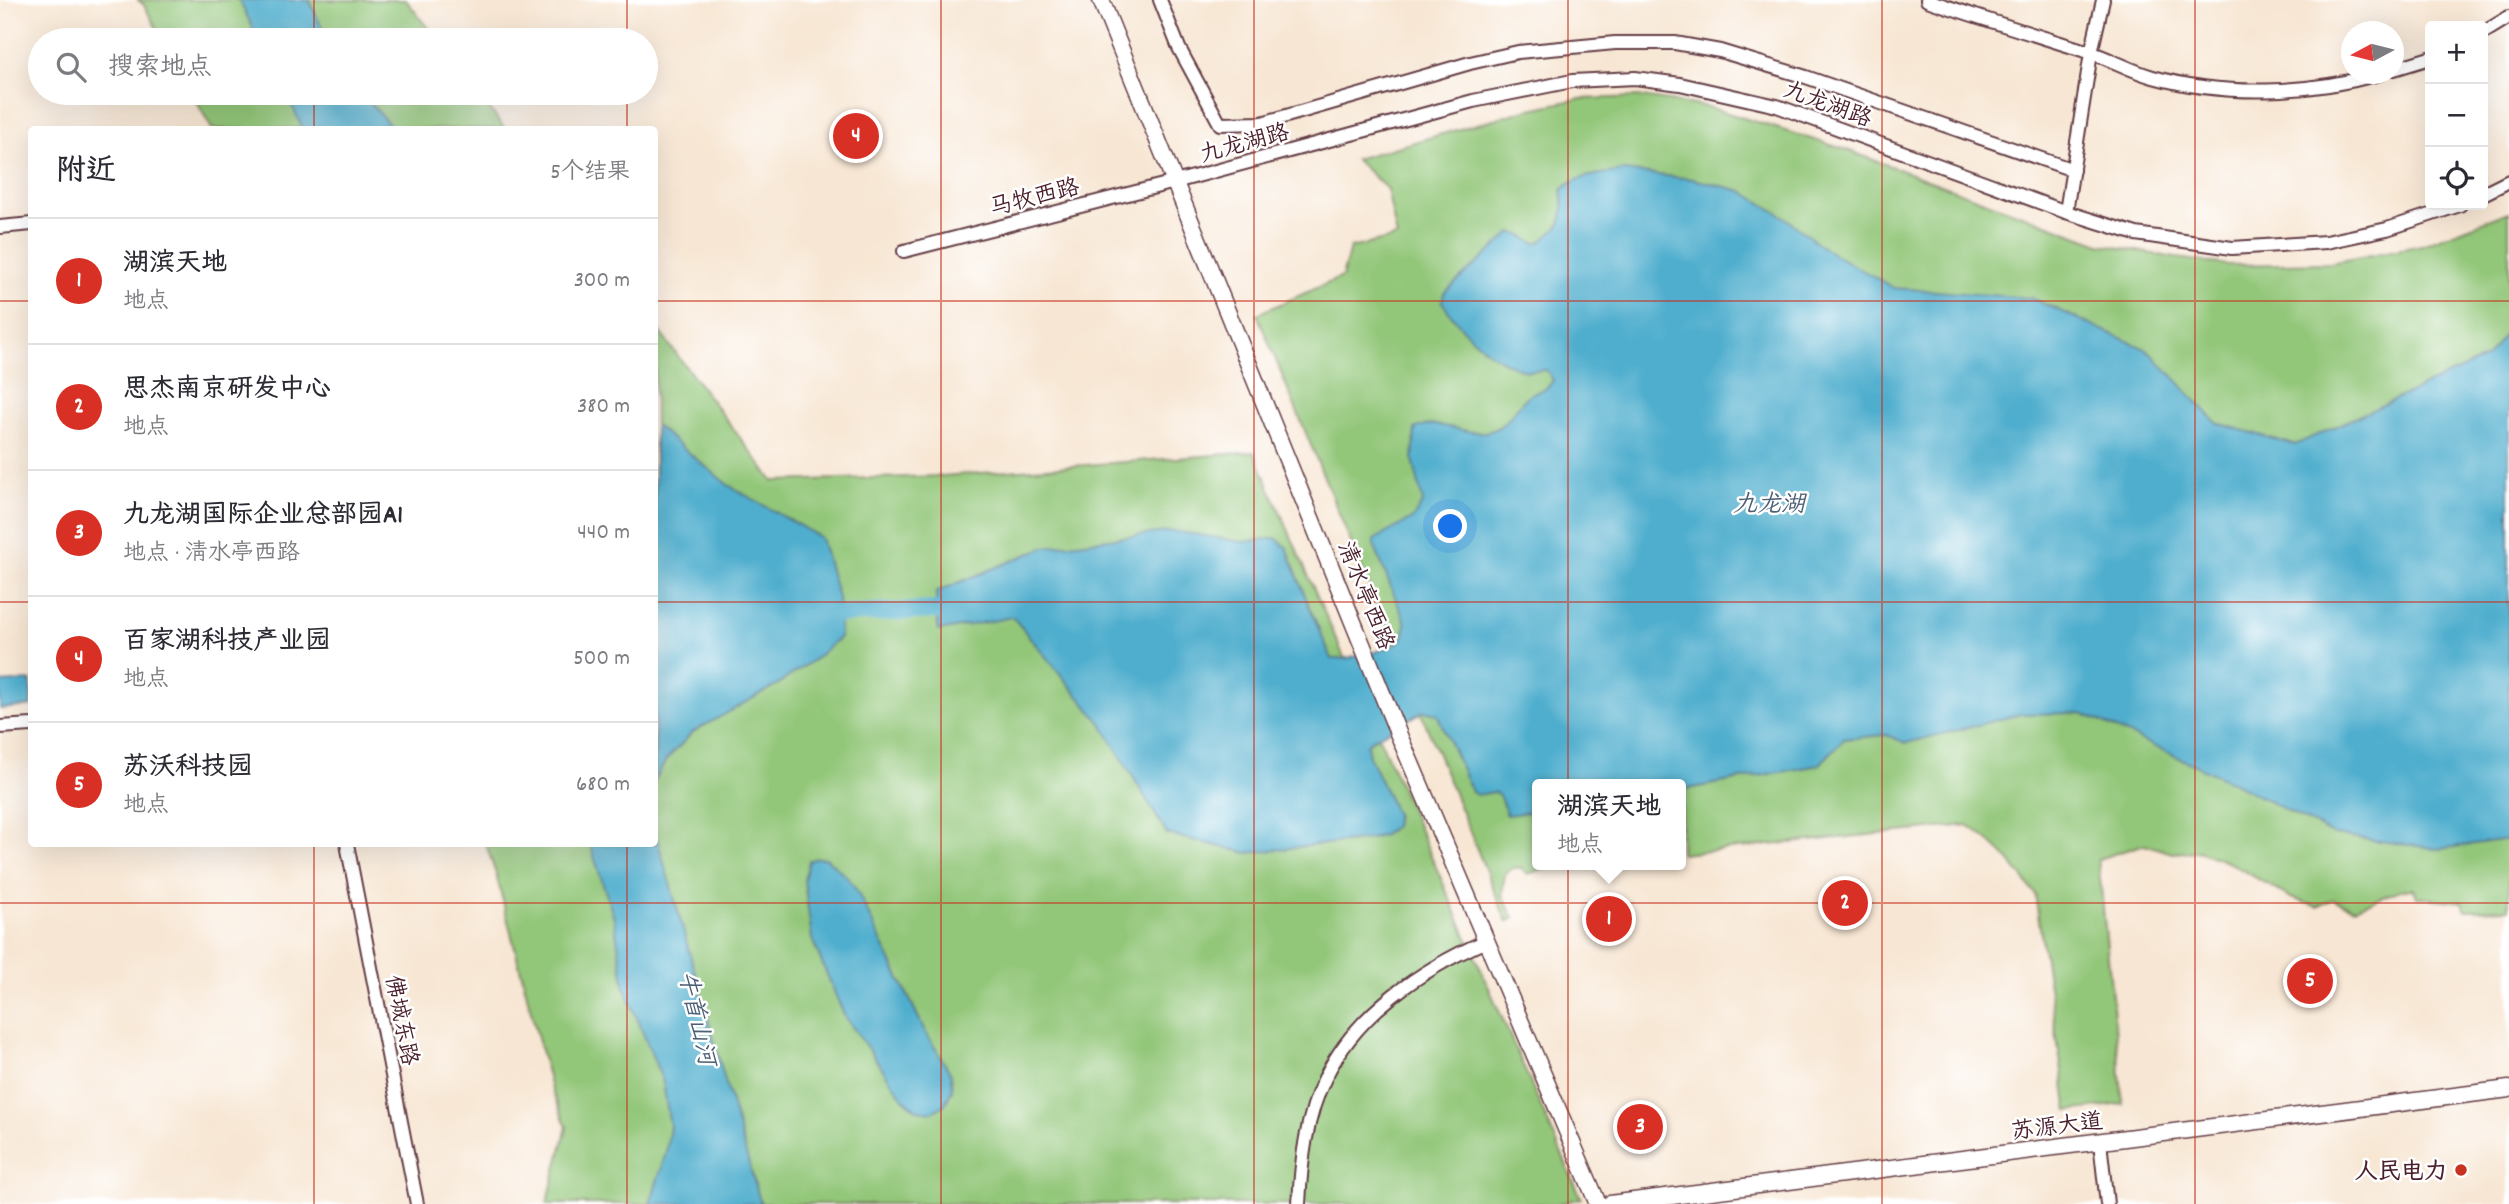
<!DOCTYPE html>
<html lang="zh">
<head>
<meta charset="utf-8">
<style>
  body { margin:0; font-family:Dekko,"LXGW WenKai TC",sans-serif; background:#f2f2f3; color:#2b2b33 }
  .controls { position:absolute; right:21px; top:21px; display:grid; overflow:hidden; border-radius:7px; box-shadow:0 7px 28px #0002 }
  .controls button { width:63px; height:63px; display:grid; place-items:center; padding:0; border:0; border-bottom:2px solid #e1e1e2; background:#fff; color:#2b2b33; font:35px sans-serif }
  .compass { position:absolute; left:2341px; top:21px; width:63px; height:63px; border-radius:50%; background:#fff; box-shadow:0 7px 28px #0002; rotate:263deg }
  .you { position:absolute; left:1451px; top:527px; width:24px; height:24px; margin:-18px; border:5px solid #fff; border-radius:50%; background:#1a73e8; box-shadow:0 0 0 10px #1a73e833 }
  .badge { display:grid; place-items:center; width:46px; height:46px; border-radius:50%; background:#d93025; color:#fff; font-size:23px; font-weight:700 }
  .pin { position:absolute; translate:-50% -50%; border:4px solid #fff; box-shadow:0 2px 7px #0006 }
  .popup { position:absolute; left:1532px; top:779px; width:154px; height:91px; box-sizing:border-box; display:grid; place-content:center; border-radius:7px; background:#fff; filter:drop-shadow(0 2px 5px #0005); font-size:23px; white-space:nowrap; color:#7c7c81 }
  .popup b { font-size:26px; color:#2b2b33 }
  .popup::after { content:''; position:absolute; left:50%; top:100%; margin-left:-14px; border:14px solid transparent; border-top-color:#fff }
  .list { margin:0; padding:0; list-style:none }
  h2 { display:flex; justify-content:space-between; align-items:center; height:91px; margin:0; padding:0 28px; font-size:30px }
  h2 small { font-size:23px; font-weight:400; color:#7c7c81 }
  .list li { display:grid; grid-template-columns:46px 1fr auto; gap:21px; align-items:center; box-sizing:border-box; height:126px; padding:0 28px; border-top:2px solid #e1e1e2 }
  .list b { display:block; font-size:26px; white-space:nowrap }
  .list p { margin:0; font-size:23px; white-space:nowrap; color:#7c7c81 }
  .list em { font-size:23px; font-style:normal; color:#7c7c81 }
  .icon { flex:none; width:38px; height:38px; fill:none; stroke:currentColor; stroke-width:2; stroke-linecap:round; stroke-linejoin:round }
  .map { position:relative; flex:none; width:2509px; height:1204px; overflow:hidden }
  .search { position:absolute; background:#fff; box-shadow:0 7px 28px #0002; left:28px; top:28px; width:630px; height:77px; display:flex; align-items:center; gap:18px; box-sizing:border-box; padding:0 24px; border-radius:38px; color:#7c7c81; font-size:26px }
  .panel { position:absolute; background:#fff; box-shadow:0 7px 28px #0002; left:28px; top:126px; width:630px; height:721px; border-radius:7px }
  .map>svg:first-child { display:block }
  .green { fill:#92c678; stroke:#6e7252; stroke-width:2 }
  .water { fill:#4faece; stroke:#4c667c; stroke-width:2 }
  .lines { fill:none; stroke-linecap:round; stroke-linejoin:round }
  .river { stroke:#4faece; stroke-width:18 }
  .minor-casing { stroke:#643d44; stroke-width:16 }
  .major-casing { stroke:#643d44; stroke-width:19 }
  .minor { stroke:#fff; stroke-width:12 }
  .major { stroke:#fff; stroke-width:16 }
  .grid { fill:none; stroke:#c8321e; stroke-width:2; stroke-opacity:0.55 }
  .poi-dot { fill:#c8321e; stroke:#fff; stroke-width:2.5 }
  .labels { text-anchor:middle; stroke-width:5; stroke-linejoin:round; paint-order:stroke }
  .street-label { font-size:23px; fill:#4a1f2b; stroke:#fff }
  .poi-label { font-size:23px; font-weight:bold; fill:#4a1f2b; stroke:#fff; text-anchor:end }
  .water-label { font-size:24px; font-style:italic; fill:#4c5f74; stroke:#fff }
</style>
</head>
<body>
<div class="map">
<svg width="2509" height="1204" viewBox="0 0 2509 1204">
  <rect width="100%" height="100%" fill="#fff"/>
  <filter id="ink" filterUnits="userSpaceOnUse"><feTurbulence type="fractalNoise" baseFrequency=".0143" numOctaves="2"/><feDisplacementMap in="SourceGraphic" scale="14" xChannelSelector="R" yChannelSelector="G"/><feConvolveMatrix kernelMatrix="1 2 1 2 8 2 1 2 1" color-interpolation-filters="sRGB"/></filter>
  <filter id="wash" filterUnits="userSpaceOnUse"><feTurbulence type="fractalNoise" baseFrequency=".00686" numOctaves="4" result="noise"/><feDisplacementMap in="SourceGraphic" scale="28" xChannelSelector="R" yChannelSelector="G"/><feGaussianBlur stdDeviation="1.57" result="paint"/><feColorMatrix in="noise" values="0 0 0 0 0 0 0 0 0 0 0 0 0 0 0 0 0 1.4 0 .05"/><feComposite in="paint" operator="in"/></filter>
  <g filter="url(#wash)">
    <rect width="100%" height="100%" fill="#f7e6d3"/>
    <!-- green -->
    <g class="green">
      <path d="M138 0H406L437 40H163L144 5Z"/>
      <path d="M192 93H477L505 129H212Z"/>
      <path d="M1642 97 1708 107 1847 150 2100 244 2169 257 2228 265 2330 263 2422 245 2509 212V909L2466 910 2462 902 2417 897 2414 889 2400 890 2355 908 2333 899 2318 907 2291 898 2232 864 2199 851 2172 853 2145 844 2098 859 2123 1104 2068 1111 2035 894C2013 864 1999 846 1968 825L1681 854V784H1537V865H1571L1553 866 1528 874 1520 868H1513L1505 874 1502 895 1514 918 1507 922 1257 314 1342 277 1350 248 1397 237 1387 189 1355 159 1526 110 1578 99Z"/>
      <path d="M655 326 773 481 942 476 1254 452 1581 1198 1558 1204H547L567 1127 551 1089 496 874 486 844H654Z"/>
    </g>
    <!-- water -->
    <g class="water">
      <path d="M239 0H309L328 40H259Z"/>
      <path d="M286 93H362L393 129H303Z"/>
      <path d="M1623 171 1693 179 1742 191 1783 216 1825 249 1894 288 2031 298 2148 350 2217 423 2295 445 2486 358 2509 328V839L2440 849 2334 835 2236 784 2082 713 2021 714 1906 743 1886 735 1844 739 1819 765 1681 790V784H1537V811L1507 815 1499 795 1494 792 1477 795 1472 792 1437 714 1424 711 1371 740 1367 745 1369 756 1396 814 1394 827 1383 835 1370 839 1247 853 1167 834 1101 723 1013 617 938 631 936 592 1045 547 1173 531 1243 542 1276 538 1287 548 1311 611 1332 659C1346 660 1388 651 1398 642 1405 637 1405 629 1405 622L1374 545V540L1413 518 1423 502 1413 460 1415 429C1437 417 1463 435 1485 432 1509 429 1514 405 1531 394 1542 388 1545 393 1553 380L1546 370C1539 370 1530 372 1524 370 1490 360 1460 330 1442 302L1444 293 1511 233C1522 232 1527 242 1538 243 1564 226 1565 220 1562 190 1576 175 1603 174 1623 171Z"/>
      <path d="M655 425 728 485 821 538 838 598 840 637 816 658 777 685 693 732 666 760 655 780Z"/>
      <path d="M31 681V706L0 709V683Z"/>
      <path d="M655 832C692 955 723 1081 761 1204H650L666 1153 670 1127 663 1082 625 989 614 918 590 844H654Z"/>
      <path d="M816 858H826L847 877 857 891 926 1033 951 1074 952 1090 945 1104 933 1112 917 1110 903 1098 844 1015 812 939 804 880 809 861Z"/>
    </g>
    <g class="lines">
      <!-- river -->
      <path class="river" d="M815 615 937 610"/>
    </g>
  </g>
  <g filter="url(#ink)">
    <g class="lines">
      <!-- minor casing -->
      <g class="minor-casing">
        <g id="minor">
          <path d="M1160 0 1179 48 1220 124 1262 123 1470 63 1518 52 1615 43H1675L1720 51 1806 77 2073 170"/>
          <path d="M1927 0C1980 18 2035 35 2089 52 2111 59 2131 71 2153 77 2226 97 2308 94 2379 74"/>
          <path d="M2483 33 2509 17"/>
          <path d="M2394 69 2430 58"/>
          <path d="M2483 194 2509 181"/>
          <path d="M2066 212 2091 53 2103 0"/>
          <path d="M0 227 32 224"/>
          <path d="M904 251 1175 182 1473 101 1572 81 1635 78 1680 84 1777 106 2066 212 2136 234 2232 248 2326 242 2387 229 2460 205"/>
          <path d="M0 727 32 725"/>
          <path d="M347 844 417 1204"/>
          <path d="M2100 1142 2107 1204"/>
          <path d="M1299 1204C1301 1163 1306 1116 1325 1078 1356 1013 1422 969 1486 941"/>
        </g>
      </g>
      <!-- major casing -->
      <g class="major-casing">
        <g id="major">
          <path d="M1101 0 1398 733 1598 1204"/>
          <path d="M1610 1204 2509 1089"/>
        </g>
      </g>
      <!-- minor -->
      <use href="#minor" class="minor"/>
      <!-- major -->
      <use href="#major" class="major"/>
    </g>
  </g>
  <!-- grid -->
  <path class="grid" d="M314 0V40M627 0V40M941 0V1204M1254 0V1204M1568 0V1204M1882 0V1204M2195 0V1204M314 93V130M627 93V130M0 301H32M654 301H2509M0 602H32M654 602H2509M314 844V1204M627 844V1204M0 903H2509"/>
  <!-- markers -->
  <circle class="poi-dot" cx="2461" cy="1170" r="7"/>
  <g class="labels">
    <!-- street labels -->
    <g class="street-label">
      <text transform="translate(1828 103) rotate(20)" y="8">九龙湖路</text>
      <text transform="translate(1244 142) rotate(-15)" y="8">九龙湖路</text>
      <text transform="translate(1034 196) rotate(-14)" y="8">马牧西路</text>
      <text transform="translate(1367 595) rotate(68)" y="8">清水亭西路</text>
      <text transform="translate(403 1020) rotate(79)" y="8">佛城东路</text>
      <text transform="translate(2057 1125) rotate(-7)" y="8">苏源大道</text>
    </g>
    <!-- poi labels -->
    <g class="poi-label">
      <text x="2447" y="1178">人民电力</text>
    </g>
    <!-- water labels -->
    <g class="water-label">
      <text x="1769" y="511">九龙湖</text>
      <text transform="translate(698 1018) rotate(77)" y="8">牛首山河</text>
    </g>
  </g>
</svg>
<div class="controls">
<button>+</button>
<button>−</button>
<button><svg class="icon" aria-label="locate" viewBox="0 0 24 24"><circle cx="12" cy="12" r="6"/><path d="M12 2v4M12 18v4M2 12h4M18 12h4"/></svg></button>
</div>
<svg class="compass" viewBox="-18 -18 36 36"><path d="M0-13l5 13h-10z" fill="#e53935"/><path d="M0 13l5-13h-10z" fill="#7c7c81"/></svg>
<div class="you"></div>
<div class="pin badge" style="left:1609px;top:919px">1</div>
<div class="popup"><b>湖滨天地</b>地点</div>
<div class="pin badge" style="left:1845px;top:903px">2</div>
<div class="pin badge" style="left:1640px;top:1127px">3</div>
<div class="pin badge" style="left:856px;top:136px">4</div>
<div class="pin badge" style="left:2310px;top:981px">5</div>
<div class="search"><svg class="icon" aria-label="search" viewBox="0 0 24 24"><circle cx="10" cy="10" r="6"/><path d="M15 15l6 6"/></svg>搜索地点</div>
<section class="panel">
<h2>附近<small>5个结果</small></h2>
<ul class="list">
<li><span class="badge">1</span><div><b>湖滨天地</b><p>地点</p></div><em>300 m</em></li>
<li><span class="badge">2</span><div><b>思杰南京研发中心</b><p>地点</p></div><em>380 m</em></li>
<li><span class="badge">3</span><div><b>九龙湖国际企业总部园A1</b><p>地点 · 清水亭西路</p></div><em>440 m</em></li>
<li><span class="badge">4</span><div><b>百家湖科技产业园</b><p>地点</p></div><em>500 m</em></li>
<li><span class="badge">5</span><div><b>苏沃科技园</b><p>地点</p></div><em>680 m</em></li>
</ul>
</section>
</div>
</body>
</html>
